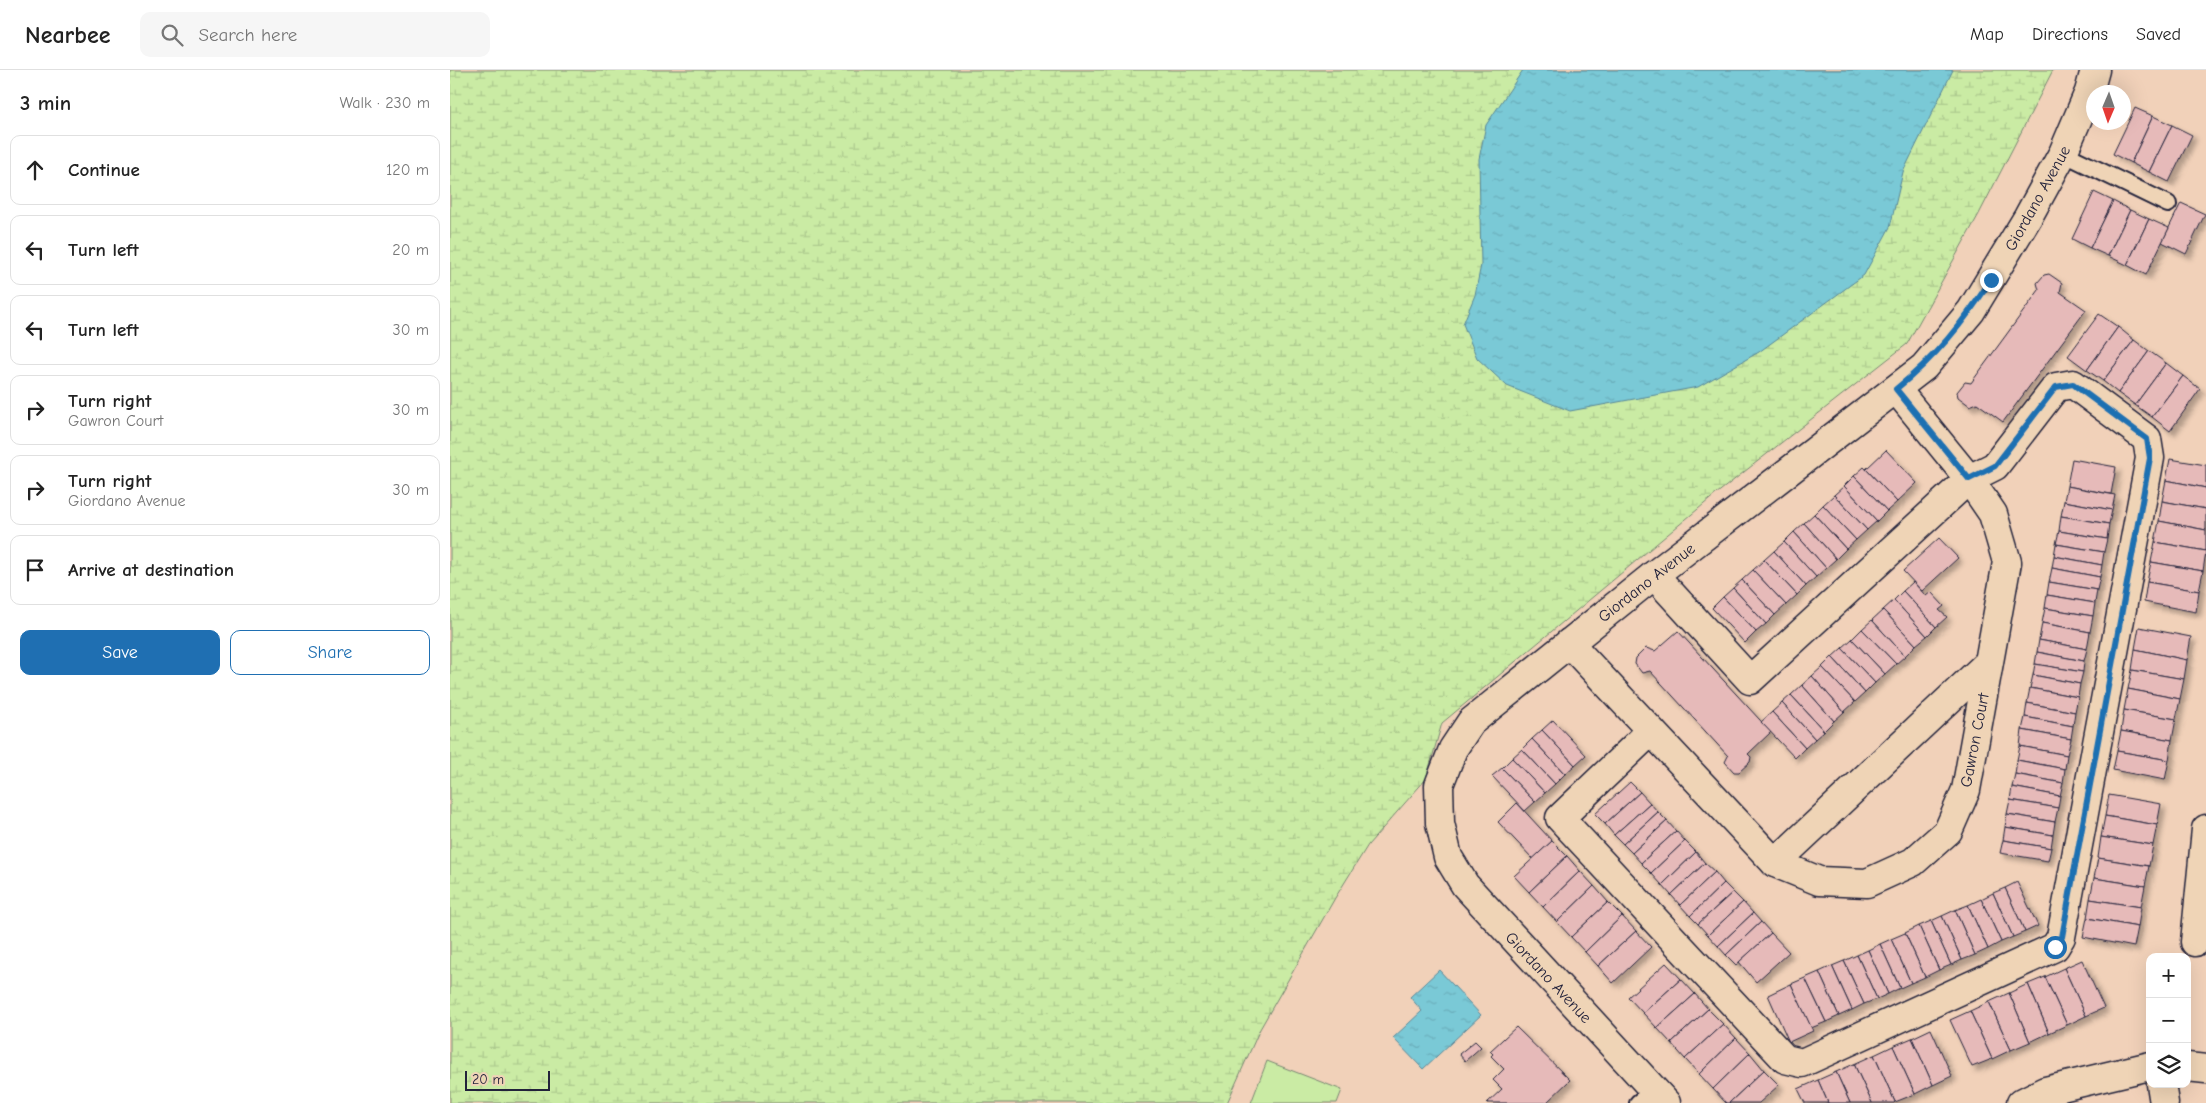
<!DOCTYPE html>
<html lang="en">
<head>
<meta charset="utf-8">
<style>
  body { margin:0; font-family:"Comic Neue",sans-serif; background:#f6f6f6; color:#222 }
  .controls { position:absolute; right:15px; bottom:15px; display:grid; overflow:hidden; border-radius:10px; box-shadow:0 5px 20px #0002 }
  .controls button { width:45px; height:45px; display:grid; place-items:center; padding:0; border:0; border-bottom:1px solid #e0e0e0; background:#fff; color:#222; font:25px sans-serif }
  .compass { position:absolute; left:1636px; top:15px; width:45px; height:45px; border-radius:50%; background:#fff; box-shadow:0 5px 20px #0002; rotate:182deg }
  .scale { position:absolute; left:15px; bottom:12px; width:85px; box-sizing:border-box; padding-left:5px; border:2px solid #22223b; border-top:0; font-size:14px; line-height:18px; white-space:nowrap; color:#22223b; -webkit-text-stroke:4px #efd4b6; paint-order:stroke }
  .stop { position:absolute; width:15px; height:15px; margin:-11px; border:4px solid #1f6fb2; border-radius:50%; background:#fff }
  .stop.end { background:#1f6fb2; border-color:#fff; box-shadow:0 1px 5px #0008 }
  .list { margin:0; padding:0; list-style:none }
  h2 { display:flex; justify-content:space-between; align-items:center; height:65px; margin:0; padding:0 20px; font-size:21px }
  h2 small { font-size:16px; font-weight:400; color:#767676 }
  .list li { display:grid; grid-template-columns:32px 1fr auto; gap:15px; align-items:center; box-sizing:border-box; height:70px; margin:0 10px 10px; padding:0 10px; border:1px solid #e0e0e0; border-radius:10px }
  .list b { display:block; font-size:19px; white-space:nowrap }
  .list p { margin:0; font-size:16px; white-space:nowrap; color:#767676 }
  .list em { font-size:16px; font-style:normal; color:#767676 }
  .actions { display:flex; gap:10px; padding:15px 20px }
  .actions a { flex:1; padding:11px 0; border:1px solid #1f6fb2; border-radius:10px; text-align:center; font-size:18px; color:#1f6fb2 }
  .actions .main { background:#1f6fb2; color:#fff }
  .icon { flex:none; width:28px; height:28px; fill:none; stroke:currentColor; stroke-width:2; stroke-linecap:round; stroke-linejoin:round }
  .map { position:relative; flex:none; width:1756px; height:1033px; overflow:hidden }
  header { display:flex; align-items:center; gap:30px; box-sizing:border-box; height:70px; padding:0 25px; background:#fff; border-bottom:1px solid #e0e0e0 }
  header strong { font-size:24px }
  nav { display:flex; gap:28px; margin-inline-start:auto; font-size:18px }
  .search { width:350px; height:45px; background:#f6f6f6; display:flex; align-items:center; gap:12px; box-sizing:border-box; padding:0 18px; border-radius:10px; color:#767676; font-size:19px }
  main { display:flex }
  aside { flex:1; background:#fff }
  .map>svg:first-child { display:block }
  .wetland { fill:url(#wetland-marsh); stroke:#768670 }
  .park { fill:#caeba4; stroke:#768670 }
  .water { fill:url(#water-ripples); stroke:#578698 }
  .building { fill:#e6bab9; stroke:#22223b; filter:url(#shadow) }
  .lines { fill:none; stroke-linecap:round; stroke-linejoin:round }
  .service-casing { stroke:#22223b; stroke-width:20 }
  .minor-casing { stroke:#22223b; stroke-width:31 }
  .service { stroke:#efd4b6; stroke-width:16 }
  .minor { stroke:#efd4b6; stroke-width:28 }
  .route { stroke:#1f6fb2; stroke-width:6 }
  .labels { text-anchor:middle; stroke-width:4.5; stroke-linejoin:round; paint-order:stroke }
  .street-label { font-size:16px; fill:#22223b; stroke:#efd4b6 }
</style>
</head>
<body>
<header>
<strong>Nearbee</strong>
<div class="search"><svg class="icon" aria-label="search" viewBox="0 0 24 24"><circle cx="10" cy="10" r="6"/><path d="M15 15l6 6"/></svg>Search here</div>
<nav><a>Map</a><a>Directions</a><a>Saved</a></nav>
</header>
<main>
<aside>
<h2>3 min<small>Walk · 230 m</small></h2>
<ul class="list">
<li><svg class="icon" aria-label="ahead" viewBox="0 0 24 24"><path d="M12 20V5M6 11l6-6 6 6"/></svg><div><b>Continue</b></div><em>120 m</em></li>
<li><svg class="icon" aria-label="left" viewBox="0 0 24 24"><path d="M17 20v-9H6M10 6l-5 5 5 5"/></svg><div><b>Turn left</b></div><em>20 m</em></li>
<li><svg class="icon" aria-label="left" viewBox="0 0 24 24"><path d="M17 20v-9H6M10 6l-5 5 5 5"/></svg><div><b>Turn left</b></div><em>30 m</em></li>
<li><svg class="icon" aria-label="right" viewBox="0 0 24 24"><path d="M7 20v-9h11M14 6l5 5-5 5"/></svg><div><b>Turn right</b><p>Gawron Court</p></div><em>30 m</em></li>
<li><svg class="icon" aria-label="right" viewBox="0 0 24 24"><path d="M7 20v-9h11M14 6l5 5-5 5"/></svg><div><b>Turn right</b><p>Giordano Avenue</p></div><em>30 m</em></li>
<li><svg class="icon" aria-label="arrive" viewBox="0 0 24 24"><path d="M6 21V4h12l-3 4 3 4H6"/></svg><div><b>Arrive at destination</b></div></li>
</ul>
<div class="actions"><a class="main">Save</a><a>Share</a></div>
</aside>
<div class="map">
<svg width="1756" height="1033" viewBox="0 0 1756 1033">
  <defs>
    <pattern id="wetland-marsh" width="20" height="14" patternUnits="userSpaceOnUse" patternTransform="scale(1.25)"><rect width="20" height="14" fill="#caeba4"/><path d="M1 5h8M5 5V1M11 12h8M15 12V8" fill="none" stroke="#adc98e"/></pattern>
    <pattern id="water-ripples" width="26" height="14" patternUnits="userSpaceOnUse" patternTransform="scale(1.25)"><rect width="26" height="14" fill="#7ac9d6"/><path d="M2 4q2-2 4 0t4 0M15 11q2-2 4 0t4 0" fill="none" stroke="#69acb9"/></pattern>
    <filter id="shadow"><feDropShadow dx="4.5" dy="4.5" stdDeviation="2.5" flood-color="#0004"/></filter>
  </defs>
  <rect width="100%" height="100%" fill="#f1d1b9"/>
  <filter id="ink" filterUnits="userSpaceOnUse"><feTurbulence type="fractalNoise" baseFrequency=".02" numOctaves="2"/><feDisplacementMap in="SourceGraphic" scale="10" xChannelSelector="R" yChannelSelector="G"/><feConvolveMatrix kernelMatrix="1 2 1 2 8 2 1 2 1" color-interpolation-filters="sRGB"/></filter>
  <g filter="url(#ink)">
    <!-- wetland -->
    <path class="wetland" d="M0 0H1603L1529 144 1457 274 1266 424 992 653 976 709 918 775 885 828 810 959 777 1033H0Z"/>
    <!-- park -->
    <path class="park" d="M817 991 892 1020 887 1033H801Z"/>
    <!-- water -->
    <g class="water">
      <path d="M1073 0H1503L1453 102 1440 157 1414 205 1309 282 1248 317 1120 341 1057 316 1027 288 1013 254 1025 225 1031 195 1029 89 1036 55Z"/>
      <path d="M989 900 1031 945 973 999 943 968 972 941 960 927Z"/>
    </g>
    <!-- building -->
    <g class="building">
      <path d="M1685 38 1703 46 1681 93 1663 84Z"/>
      <path d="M1703 46 1722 55 1699 102 1681 93Z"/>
      <path d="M1722 55 1742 65 1719 112 1699 102Z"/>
      <path d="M1644 122 1663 131 1640 178 1622 169Z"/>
      <path d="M1663 131 1680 140 1658 186 1640 178Z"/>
      <path d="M1731 133 1755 144 1736 184 1712 172Z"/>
      <path d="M1680 140 1699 149 1677 195 1658 186Z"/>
      <path d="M1699 149 1719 158 1696 205 1677 195Z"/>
      <path d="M1599 204 1612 213 1610 222 1636 240 1553 352 1527 333 1520 336 1508 327 1507 322 1515 312 1521 313 1589 220 1587 213 1594 205Z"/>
      <path d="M1649 244 1668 257 1637 300 1618 286Z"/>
      <path d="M1668 257 1684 270 1653 311 1637 300Z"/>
      <path d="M1684 270 1699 281 1668 323 1653 311Z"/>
      <path d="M1699 281 1716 293 1685 335 1668 323Z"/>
      <path d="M1716 293 1733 306 1702 347 1685 335Z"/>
      <path d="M1733 306 1750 319 1720 361 1702 347Z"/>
      <path d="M1436 380 1467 413 1447 432 1416 399Z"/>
      <path d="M1622 389 1666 397 1661 424 1617 416Z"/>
      <path d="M1720 389 1756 395V418L1716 410Z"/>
      <path d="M1414 397 1447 432 1437 441 1404 406Z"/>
      <path d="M1404 406 1437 441 1427 451 1394 416Z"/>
      <path d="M1716 410 1756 418V439L1712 431Z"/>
      <path d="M1394 416 1427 451 1417 460 1384 425Z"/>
      <path d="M1617 416 1665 425 1662 440 1614 431Z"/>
      <path d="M1384 425 1417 460 1406 470 1373 435Z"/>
      <path d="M1614 431 1662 440 1659 454 1611 446Z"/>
      <path d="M1712 431 1756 439V460L1709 451Z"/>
      <path d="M1373 435 1406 470 1396 479 1364 444Z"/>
      <path d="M1364 444 1396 479 1386 489 1354 453Z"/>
      <path d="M1611 446 1659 454 1657 469 1609 461Z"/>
      <path d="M1709 451 1756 460V481L1705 472Z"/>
      <path d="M1354 453 1386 489 1376 498 1344 462Z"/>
      <path d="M1609 461 1657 469 1654 482 1606 474Z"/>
      <path d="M1344 462 1376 498 1366 507 1334 472Z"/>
      <path d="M1489 468 1508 488 1472 521 1453 501Z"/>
      <path d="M1334 472 1366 507 1356 516 1324 481Z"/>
      <path d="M1705 472 1756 481 1753 501 1701 492Z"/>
      <path d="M1606 474 1654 482 1652 495 1604 486Z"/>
      <path d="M1324 481 1356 516 1347 525 1314 490Z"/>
      <path d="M1604 486 1652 495 1650 507 1602 498Z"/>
      <path d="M1314 490 1347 525 1336 535 1303 500Z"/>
      <path d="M1701 492 1753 501 1749 521 1697 512Z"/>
      <path d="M1602 498 1650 507 1647 520 1599 512Z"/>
      <path d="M1303 500 1336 535 1325 545 1292 510Z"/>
      <path d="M1292 510 1325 545 1316 554 1283 518Z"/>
      <path d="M1463 512 1476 526 1481 522 1494 536 1489 540 1497 547 1486 557 1453 521Z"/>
      <path d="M1599 512 1647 520 1645 533 1597 525Z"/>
      <path d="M1697 512 1749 521 1746 542 1694 532Z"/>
      <path d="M1283 518 1316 554 1306 562 1273 527Z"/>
      <path d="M1453 521 1486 557 1477 566 1444 530Z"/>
      <path d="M1597 525 1645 533 1643 546 1595 538Z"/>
      <path d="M1273 527 1306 562 1295 573 1262 538Z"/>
      <path d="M1444 530 1477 566 1466 575 1433 540Z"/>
      <path d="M1595 538 1643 546 1640 562 1592 553Z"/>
      <path d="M1433 540 1466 575 1455 586 1422 550Z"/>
      <path d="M1422 550 1455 586 1446 594 1412 559Z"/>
      <path d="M1592 553 1640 562 1637 579 1589 570Z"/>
      <path d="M1689 557 1741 567 1737 590 1685 579Z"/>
      <path d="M1412 559 1446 594 1435 604 1402 569Z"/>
      <path d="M1228 561 1321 662 1298 684 1301 687 1300 692 1289 702H1284L1275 692 1278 686 1200 601 1192 603 1185 594 1186 588 1196 578 1205 581Z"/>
      <path d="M1402 569 1435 604 1425 613 1392 578Z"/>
      <path d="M1589 570 1637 579 1634 591 1587 582Z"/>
      <path d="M1392 578 1425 613 1415 623 1382 587Z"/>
      <path d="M1685 579 1737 590 1734 609 1682 600Z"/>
      <path d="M1587 582 1634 591 1633 602 1585 594Z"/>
      <path d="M1382 587 1415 623 1405 632 1372 597Z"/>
      <path d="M1585 594 1633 602 1630 614 1583 605Z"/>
      <path d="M1372 597 1405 632 1394 642 1362 606Z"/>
      <path d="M1682 600 1734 609 1730 629 1678 619Z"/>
      <path d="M1583 605 1630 614 1628 627 1580 618Z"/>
      <path d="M1362 606 1394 642 1384 651 1352 615Z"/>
      <path d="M1352 615 1384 651 1374 661 1341 625Z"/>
      <path d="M1580 618 1628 627 1625 642 1577 633Z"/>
      <path d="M1678 619 1730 629 1726 649 1674 640Z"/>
      <path d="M1341 625 1374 661 1365 669 1332 633Z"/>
      <path d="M1332 633 1365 669 1355 678 1322 642Z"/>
      <path d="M1577 633 1625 642 1623 656 1575 647Z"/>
      <path d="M1674 640 1726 649 1722 670 1671 661Z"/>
      <path d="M1322 642 1355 678 1345 688 1311 652Z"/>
      <path d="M1575 647 1623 656 1621 669 1572 660Z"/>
      <path d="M1103 650 1136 685 1125 695 1092 660Z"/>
      <path d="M1092 660 1125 695 1115 704 1082 669Z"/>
      <path d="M1572 660 1621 669 1617 685 1570 676Z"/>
      <path d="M1671 661 1722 670 1719 690 1667 681Z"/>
      <path d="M1082 669 1115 704 1105 714 1072 679Z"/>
      <path d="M1570 676 1617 685 1615 699 1567 690Z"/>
      <path d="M1072 679 1105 714 1095 723 1062 688Z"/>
      <path d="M1667 681 1719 690 1715 710 1663 700Z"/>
      <path d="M1062 688 1095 723 1085 732 1052 698Z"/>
      <path d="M1567 690 1615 699 1613 713 1565 704Z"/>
      <path d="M1052 698 1085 732 1075 741 1042 706Z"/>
      <path d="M1565 704 1613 713 1610 726 1562 717Z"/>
      <path d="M1180 712 1190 722 1155 754 1145 744Z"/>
      <path d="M1562 717 1610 726 1608 738 1560 730Z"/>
      <path d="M1190 722 1200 733 1164 765 1155 754Z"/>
      <path d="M1659 725 1711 734 1707 755 1655 746Z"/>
      <path d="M1560 730 1608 738 1605 752 1557 744Z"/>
      <path d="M1067 733 1102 771 1083 789 1048 752Z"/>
      <path d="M1200 733 1208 742 1173 774 1164 765Z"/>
      <path d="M1208 742 1217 751 1182 783 1173 774Z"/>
      <path d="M1557 744 1605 752 1603 765 1555 757Z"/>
      <path d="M1655 746 1707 755 1703 775 1651 767Z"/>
      <path d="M1217 751 1226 761 1191 793 1182 783Z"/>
      <path d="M1555 757 1603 765 1601 778 1553 770Z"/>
      <path d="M1226 761 1235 771 1201 803 1191 793Z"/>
      <path d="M1651 767 1703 775 1699 796 1648 788Z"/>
      <path d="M1553 770 1601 778 1598 791 1550 783Z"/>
      <path d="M1102 771 1117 786 1079 822 1064 806Z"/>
      <path d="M1235 771 1246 782 1212 815 1201 803Z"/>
      <path d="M1246 782 1255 793 1221 825 1212 815Z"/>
      <path d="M1117 786 1130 801 1093 837 1079 822Z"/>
      <path d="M1648 788 1699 796 1695 816 1644 808Z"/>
      <path d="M1255 793 1265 802 1230 835 1221 825Z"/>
      <path d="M1130 801 1144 816 1107 852 1093 837Z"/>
      <path d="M1265 802 1274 813 1240 846 1230 835Z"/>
      <path d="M1644 808 1695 816 1691 837 1640 829Z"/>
      <path d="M1567 812 1588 856 1575 862 1555 818Z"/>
      <path d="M1274 813 1283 822 1248 854 1240 846Z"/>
      <path d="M1144 816 1158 832 1121 867 1107 852Z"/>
      <path d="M1555 818 1575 862 1563 867 1543 823Z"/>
      <path d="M1283 822 1293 832 1258 865 1248 854Z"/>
      <path d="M1543 823 1563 867 1551 872 1531 829Z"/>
      <path d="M1531 829 1551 872 1538 879 1518 835Z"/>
      <path d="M1640 829 1691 837 1688 857 1637 848Z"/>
      <path d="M1158 832 1172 846 1135 882 1121 867Z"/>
      <path d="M1293 832 1303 843 1268 876 1258 865Z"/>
      <path d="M1518 835 1538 879 1525 885 1505 840Z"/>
      <path d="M1505 840 1525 885 1512 890 1492 846Z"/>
      <path d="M1303 843 1311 852 1276 885 1268 876Z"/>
      <path d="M1172 846 1186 861 1148 896 1135 882Z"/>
      <path d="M1492 846 1512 890 1501 895 1481 851Z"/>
      <path d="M1637 848 1688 857 1684 877 1633 867Z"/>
      <path d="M1481 851 1501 895 1489 900 1469 856Z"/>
      <path d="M1311 852 1321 863 1286 895 1276 885Z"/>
      <path d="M1469 856 1489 900 1475 907 1455 863Z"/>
      <path d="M1186 861 1201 877 1163 913 1148 896Z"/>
      <path d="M1321 863 1339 882 1306 912 1289 892Z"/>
      <path d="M1455 863 1475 907 1461 913 1441 869Z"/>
      <path d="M1441 869 1461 913 1450 918 1430 874Z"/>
      <path d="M1430 874 1450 918 1438 924 1418 880Z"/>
      <path d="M1418 880 1438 924 1427 929 1407 885Z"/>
      <path d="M1407 885 1427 929 1414 934 1394 891Z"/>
      <path d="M1632 890 1654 938 1636 946 1614 898Z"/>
      <path d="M1394 891 1414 934 1402 940 1382 896Z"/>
      <path d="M1216 893 1231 909 1193 943 1178 927Z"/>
      <path d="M1382 896 1402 940 1389 946 1369 902Z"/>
      <path d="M1614 898 1636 946 1617 955 1595 907Z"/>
      <path d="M1369 902 1389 946 1376 952 1355 908Z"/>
      <path d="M1595 907 1617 955 1599 963 1578 914Z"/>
      <path d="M1355 908 1376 952 1361 958 1341 914Z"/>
      <path d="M1231 909 1245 924 1207 958 1193 943Z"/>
      <path d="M1341 914 1363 961 1339 972 1318 925Z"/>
      <path d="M1578 914 1599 963 1580 972 1559 923Z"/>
      <path d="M1559 923 1580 972 1561 980 1539 932Z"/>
      <path d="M1245 924 1258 939 1221 973 1207 958Z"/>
      <path d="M1539 932 1561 980 1542 989 1520 941Z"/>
      <path d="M1258 939 1273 954 1235 989 1221 973Z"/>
      <path d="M1520 941 1542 989 1522 997 1500 950Z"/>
      <path d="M1273 954 1286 968 1249 1004 1235 989Z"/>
      <path d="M1066 957 1120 1010 1096 1033H1037L1052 1019 1043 1010 1054 999 1041 986 1043 984 1040 981Z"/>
      <path d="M1481 959 1502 1006 1483 1015 1462 968Z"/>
      <path d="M1286 968 1300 983 1263 1019 1249 1004Z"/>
      <path d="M1462 968 1483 1015 1465 1024 1443 976Z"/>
      <path d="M1025 971 1031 977 1015 991 1009 984Z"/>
      <path d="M1443 976 1465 1024 1445 1032 1424 985Z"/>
      <path d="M1300 983 1314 1000 1279 1033H1276L1263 1019Z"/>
      <path d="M1424 985 1445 1032 1444 1033H1422L1404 994Z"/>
      <path d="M1404 994 1422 1033H1400L1386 1002Z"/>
      <path d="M1314 1000 1329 1015 1309 1033H1279Z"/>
      <path d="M1386 1002 1400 1033H1378L1368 1010Z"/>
      <path d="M1368 1010 1378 1033H1355L1348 1019Z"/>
    </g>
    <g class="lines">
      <!-- service casing -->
      <g class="service-casing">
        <g id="service">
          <path d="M1613 83 1718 134"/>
          <path d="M1188 1033 1204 1020"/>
        </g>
      </g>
      <!-- minor casing -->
      <g class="minor-casing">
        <g id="minor">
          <path d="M1119 573 1325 793 1369 811 1417 813 1463 792 1498 761 1516 720 1557 492 1543 444 1519 409 1446 319"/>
          <path d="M1201 661 1110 748 1335 989 1352 993 1605 877 1611 867 1700 388 1697 369 1623 314 1606 317 1545 396 1519 409 1300 610 1204 505"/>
          <path d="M1325 793 1538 593"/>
          <path d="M1745 872 1756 759"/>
          <path d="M1737 997 1756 999"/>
          <path d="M1711 1014 1714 1033"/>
          <path d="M1216 1033 1015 815 998 787 990 753 989 715 1003 679 1021 652 1204 505 1474 297 1521 241 1578 147 1613 83 1639 22 1645 0"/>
          <path d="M1571 1033 1595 1021 1700 996"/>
        </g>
      </g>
      <!-- service -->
      <use href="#service" class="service"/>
      <!-- minor -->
      <use href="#minor" class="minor"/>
    </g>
  </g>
  <g class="lines" filter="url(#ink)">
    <!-- route -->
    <path class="route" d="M1541 210C1513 253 1486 287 1446 319L1519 409 1545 396 1606 317 1623 314 1697 369 1700 388 1612 867 1605 877"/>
  </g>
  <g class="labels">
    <!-- street labels -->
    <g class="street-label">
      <text transform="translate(1587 128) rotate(-61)" y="6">Giordano Avenue</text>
      <text transform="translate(1196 512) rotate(-38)" y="6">Giordano Avenue</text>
      <text transform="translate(1524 670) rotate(-79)" y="6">Gawron Court</text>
      <text transform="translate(1099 907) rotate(47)" y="6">Giordano Avenue</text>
    </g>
  </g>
</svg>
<div class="controls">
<button>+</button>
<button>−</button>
<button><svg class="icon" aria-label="layers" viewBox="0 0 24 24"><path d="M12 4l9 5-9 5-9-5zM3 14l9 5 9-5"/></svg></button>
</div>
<svg class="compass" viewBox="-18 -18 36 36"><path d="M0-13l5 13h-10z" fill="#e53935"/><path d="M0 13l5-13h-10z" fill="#767676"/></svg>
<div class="scale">20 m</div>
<div class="stop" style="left:1605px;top:877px"></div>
<div class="stop end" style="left:1541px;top:210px"></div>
</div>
</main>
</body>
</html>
